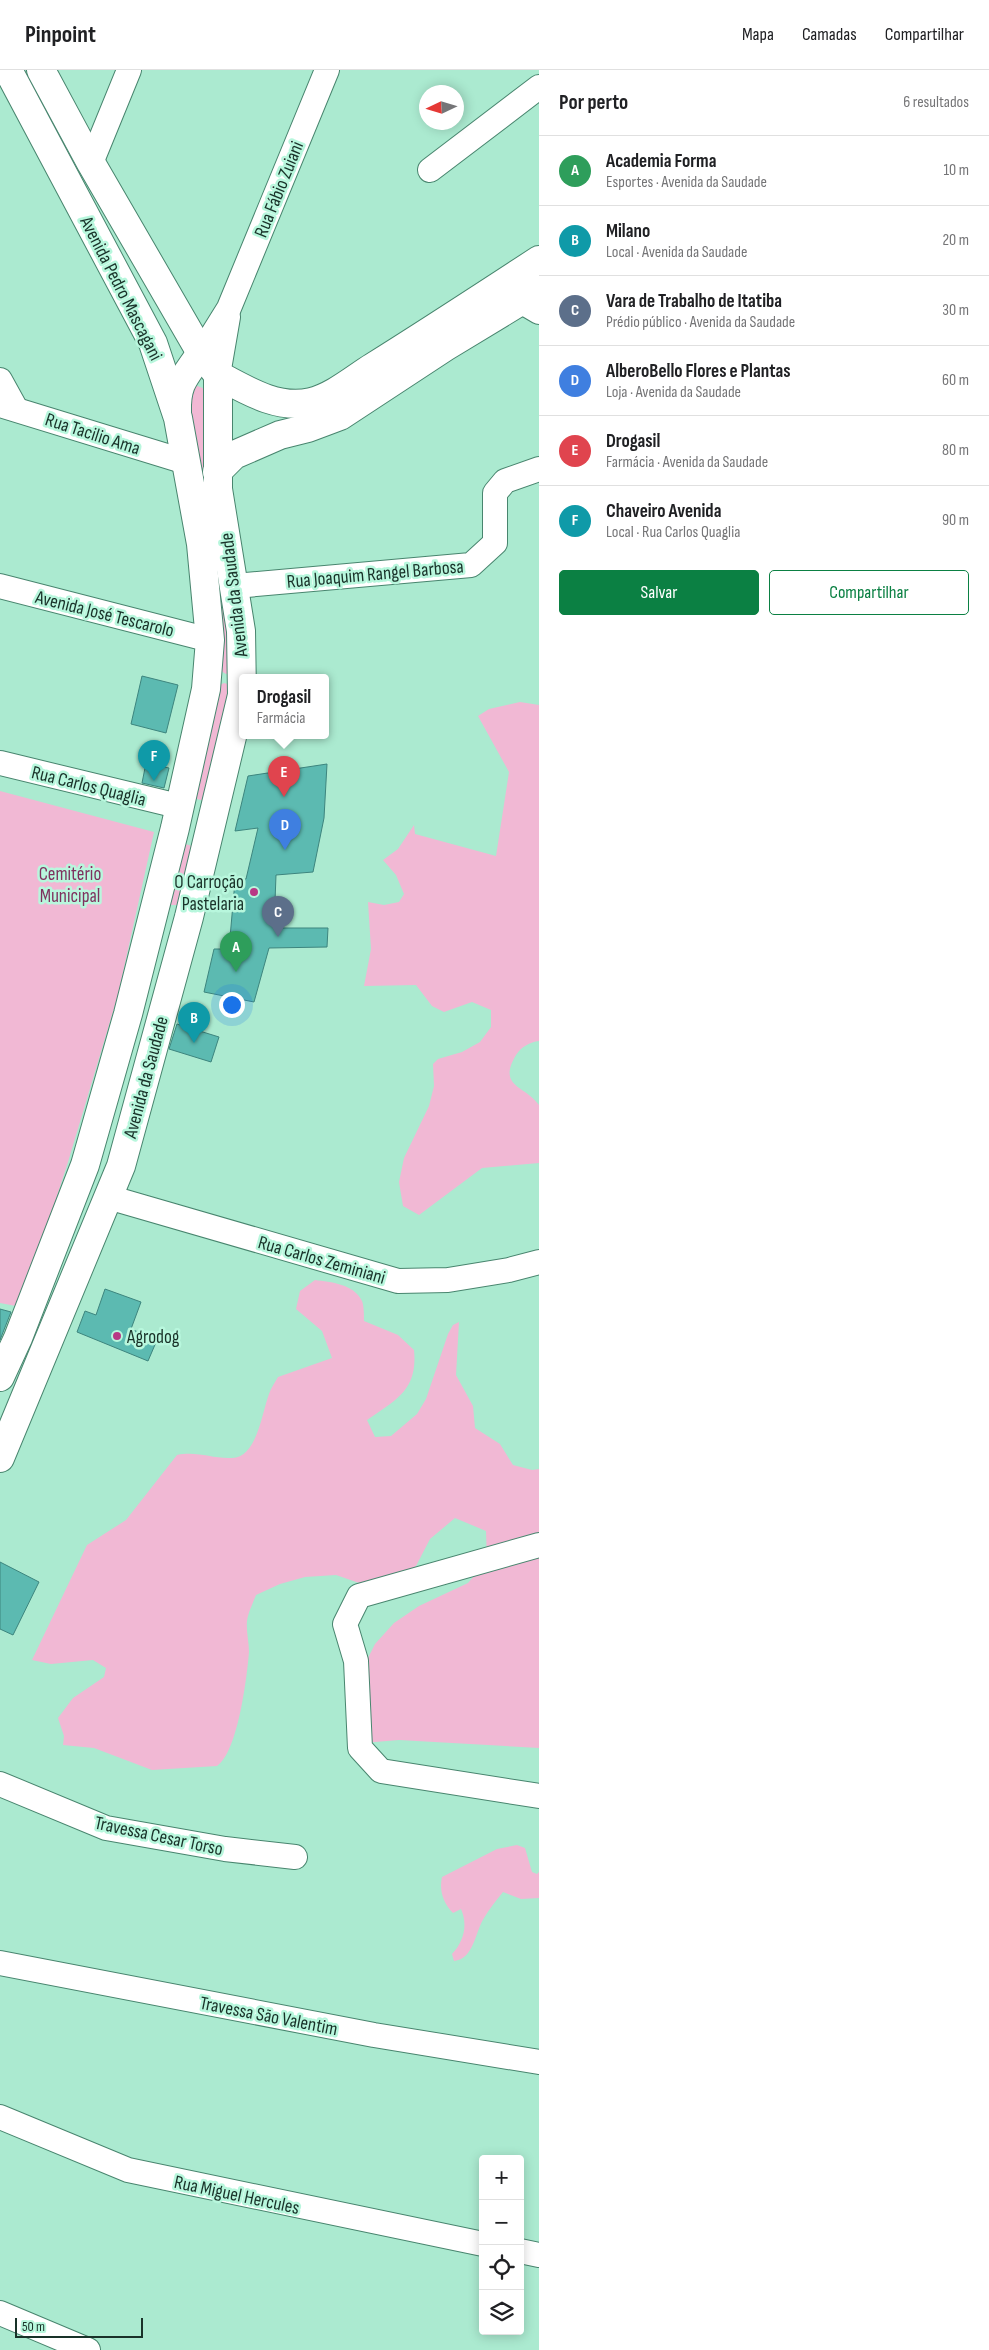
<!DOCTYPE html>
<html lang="pt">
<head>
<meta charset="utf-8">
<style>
  body { margin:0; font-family:"Sofia Sans Condensed",sans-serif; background:#f6f6f6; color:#202124 }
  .controls { position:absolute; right:15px; bottom:15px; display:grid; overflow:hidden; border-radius:5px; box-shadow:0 2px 12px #0003 }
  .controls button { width:45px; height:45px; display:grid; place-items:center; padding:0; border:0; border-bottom:1px solid #e0e0e0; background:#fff; color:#202124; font:25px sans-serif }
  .compass { position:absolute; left:419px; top:15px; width:45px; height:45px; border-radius:50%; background:#fff; box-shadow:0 2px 12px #0003; rotate:266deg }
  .scale { position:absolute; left:15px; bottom:12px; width:128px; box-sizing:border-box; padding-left:5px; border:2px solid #193229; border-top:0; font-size:14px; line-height:18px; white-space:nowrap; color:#193229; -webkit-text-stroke:4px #b8f7dd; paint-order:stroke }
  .you { position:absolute; left:231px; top:934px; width:18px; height:18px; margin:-12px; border:4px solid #fff; border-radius:50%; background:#1a73e8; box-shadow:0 0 0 8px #1a73e833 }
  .badge { display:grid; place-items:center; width:32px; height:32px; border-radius:50%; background:#0b8043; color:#fff; font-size:16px; font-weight:700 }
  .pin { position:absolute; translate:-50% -41px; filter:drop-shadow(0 1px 2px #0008) }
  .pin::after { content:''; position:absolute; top:26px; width:18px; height:15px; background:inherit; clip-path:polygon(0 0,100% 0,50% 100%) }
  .popup { position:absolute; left:239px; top:604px; width:90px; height:65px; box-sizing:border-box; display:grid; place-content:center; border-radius:5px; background:#fff; filter:drop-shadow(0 1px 4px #0005); font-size:16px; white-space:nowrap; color:#757577 }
  .popup b { font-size:19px; color:#202124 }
  .popup::after { content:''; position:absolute; left:50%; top:100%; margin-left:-10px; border:10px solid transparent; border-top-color:#fff }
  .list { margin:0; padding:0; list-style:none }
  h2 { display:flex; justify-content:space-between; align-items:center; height:65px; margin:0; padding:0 20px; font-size:21px }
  h2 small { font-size:16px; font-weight:400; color:#757577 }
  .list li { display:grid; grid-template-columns:32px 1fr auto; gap:15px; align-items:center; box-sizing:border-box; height:70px; padding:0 20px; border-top:1px solid #e0e0e0 }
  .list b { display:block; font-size:19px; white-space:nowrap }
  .list p { margin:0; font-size:16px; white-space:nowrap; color:#757577 }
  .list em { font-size:16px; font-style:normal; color:#757577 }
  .actions { display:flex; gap:10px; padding:15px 20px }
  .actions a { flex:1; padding:11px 0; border:1px solid #0b8043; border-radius:5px; text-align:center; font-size:18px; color:#0b8043 }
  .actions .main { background:#0b8043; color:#fff }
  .icon { flex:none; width:28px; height:28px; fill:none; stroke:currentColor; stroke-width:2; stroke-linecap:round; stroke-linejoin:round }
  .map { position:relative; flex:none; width:539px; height:2280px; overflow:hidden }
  header { display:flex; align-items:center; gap:30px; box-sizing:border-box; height:70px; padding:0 25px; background:#fff; border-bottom:1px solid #e0e0e0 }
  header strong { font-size:24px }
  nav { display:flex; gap:28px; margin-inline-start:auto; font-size:18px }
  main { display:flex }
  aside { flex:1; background:#fff }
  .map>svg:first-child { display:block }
  .green { fill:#f1b8d4 }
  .building { fill:#5cbab1; stroke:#3d857e }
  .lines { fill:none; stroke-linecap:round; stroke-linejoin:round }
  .minor-casing { stroke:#48856e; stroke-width:26 }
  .major-casing { stroke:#48856e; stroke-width:30 }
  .minor { stroke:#fff; stroke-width:24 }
  .major { stroke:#fff; stroke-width:28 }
  .poi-dot { fill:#b83985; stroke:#b8f7dd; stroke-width:2 }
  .labels { text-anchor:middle; stroke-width:5; stroke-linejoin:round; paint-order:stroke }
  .street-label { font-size:19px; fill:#193229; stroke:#b8f7dd }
  .park-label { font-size:19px; fill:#7f315e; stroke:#b8f7dd }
  .poi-label { font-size:19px; fill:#193229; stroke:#b8f7dd; text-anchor:end }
</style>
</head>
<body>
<header>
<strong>Pinpoint</strong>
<nav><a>Mapa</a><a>Camadas</a><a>Compartilhar</a></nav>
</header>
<main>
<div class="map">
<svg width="539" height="2280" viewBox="0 0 539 2280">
  <rect width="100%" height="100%" fill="#abead0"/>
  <!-- green -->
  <g class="green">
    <path d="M195 315 205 319 231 590 229 603 226 604 221 601 185 332Z"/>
    <path d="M224 613 231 615 204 731 194 728 220 615Z"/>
    <path d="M520 632 539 635V971C530 972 521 977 516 985 497 1017 525 1015 539 1035V1093L482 1098 419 1145 403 1136 399 1112 404 1088 429 1036 434 1016 433 994 438 989 462 982 480 972 491 957V940L472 932 444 942 432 936 416 915 364 916 371 879 368 832 384 835 399 832 404 824 396 805 383 790 398 779 414 755 415 764 496 786 509 702 478 646 489 639Z"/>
    <path d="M0 721 154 762 118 925 68 1092 21 1237 0 1233Z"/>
    <path d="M182 773 192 776 180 835H169Z"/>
    <path d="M315 1210C331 1212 354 1214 362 1231 364 1236 364 1245 364 1251L398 1265 414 1280C418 1320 396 1330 367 1350L375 1367 391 1366 417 1344 426 1329 448 1264 453 1255 459 1252 456 1305 473 1336 475 1358 500 1374 513 1395 532 1400 539 1399V1678L399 1670 351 1674 362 1600 375 1574 394 1553 419 1536 468 1513 487 1491 486 1461 455 1448 430 1469 416 1496 392 1512 362 1514 336 1505 305 1507 280 1514 256 1525C253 1533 248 1543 247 1551 246 1561 249 1572 249 1582 247 1607 238 1682 217 1696L152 1700 94 1678 63 1675 64 1666 58 1648 73 1628 104 1607 106 1598 93 1590 51 1594 32 1590 87 1475 126 1450 177 1385C198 1381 212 1389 232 1388 257 1388 262 1342 269 1324 271 1318 275 1312 278 1307L332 1288 322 1261 296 1239 300 1221Z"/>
    <path d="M517 1775 525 1778 532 1802 537 1804 539 1802V1828L521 1829 503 1822C496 1831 489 1839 484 1848 475 1862 474 1889 454 1891L452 1884C464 1871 468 1855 461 1839L453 1843C443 1833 439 1820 442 1807L497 1779Z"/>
  </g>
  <!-- building -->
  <g class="building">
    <path d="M142 606 178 615 166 663 131 654Z"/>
    <path d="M146 693 169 698 164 718 142 713Z"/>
    <path d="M327 694 324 748 313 802 276 805 274 858H328L327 877 269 878 254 932 204 922 214 879H229L235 811 246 809 258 758 235 761 248 706Z"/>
    <path d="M177 954 219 967 211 992 169 979Z"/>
    <path d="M105 1219 141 1232 131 1259 157 1270 148 1291 77 1262 85 1241 96 1245Z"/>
    <path d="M0 1239 11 1242 0 1270Z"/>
    <path d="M0 1492 39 1512 13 1565 0 1559Z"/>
  </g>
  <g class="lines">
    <!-- minor casing -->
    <g class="minor-casing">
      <g id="minor">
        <path d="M91 93 129 0"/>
        <path d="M430 100 539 17"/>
        <path d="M511 219 522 232 539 242"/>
        <path d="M201 283 229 238 327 0"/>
        <path d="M218 305 228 247"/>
        <path d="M0 310 16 339"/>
        <path d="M0 335 186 392"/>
        <path d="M0 516 210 570"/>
        <path d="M235 516 471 495 495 473V423L505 411 539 399"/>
        <path d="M0 693 178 736"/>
        <path d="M108 1127 398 1211 448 1210 509 1200 539 1192"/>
        <path d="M539 1475 359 1526 345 1554 356 1591 360 1678 381 1701 539 1726"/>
        <path d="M0 1714 106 1758 225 1779 295 1787"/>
        <path d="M0 1893 374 1965 539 1992"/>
        <path d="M0 2047 128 2100 483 2174"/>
        <path d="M520 2181 539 2185"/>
        <path d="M0 2243 88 2280"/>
      </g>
    </g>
    <!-- major casing -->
    <g class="major-casing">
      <g id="major">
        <path d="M218 305C246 320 278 340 311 332 333 327 355 308 373 297 429 262 484 226 539 190"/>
        <path d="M177 342C176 312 186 306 201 283"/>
        <path d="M217 402 234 385 280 365 308 358 340 346 445 277 539 220"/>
        <path d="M0 1307 18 1268 85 1095 128 944 175 758 206 619 210 570 201 474 178 348 153 273 8 0"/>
        <path d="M0 1388 121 1096 189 847 242 625 241 561 218 419V305L201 283 91 93 41 0"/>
      </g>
    </g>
    <!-- minor -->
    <use href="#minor" class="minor"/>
    <!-- major -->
    <use href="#major" class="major"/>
  </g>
  <!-- markers -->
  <g class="poi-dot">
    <circle cx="254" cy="822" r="5"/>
    <circle cx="117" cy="1266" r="5"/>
  </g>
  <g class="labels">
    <!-- street labels -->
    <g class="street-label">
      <text transform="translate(278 119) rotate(-68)" y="7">Rua Fábio Zuiani</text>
      <text transform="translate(122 218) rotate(63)" y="7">Avenida Pedro Mascagani</text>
      <text transform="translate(93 363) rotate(18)" y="7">Rua Tacilio Ama</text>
      <text transform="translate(375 503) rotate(-5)" y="7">Rua Joaquim Rangel Barbosa</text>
      <text transform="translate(233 525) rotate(-97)" y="7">Avenida da Saudade</text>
      <text transform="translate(105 543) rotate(14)" y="7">Avenida José Tescarolo</text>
      <text transform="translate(89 715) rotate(14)" y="7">Rua Carlos Quaglia</text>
      <text transform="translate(145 1007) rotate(-75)" y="7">Avenida da Saudade</text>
      <text transform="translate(322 1189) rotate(16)" y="7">Rua Carlos Zeminiani</text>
      <text transform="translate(159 1765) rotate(12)" y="7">Travessa Cesar Torso</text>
      <text transform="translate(269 1945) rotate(11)" y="7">Travessa São Valentim</text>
      <text transform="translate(237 2124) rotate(12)" y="7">Rua Miguel Hercules</text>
    </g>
    <!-- park labels -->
    <g class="park-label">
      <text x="70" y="810">Cemitério<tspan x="70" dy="22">Municipal</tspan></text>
    </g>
    <!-- poi labels -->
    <g class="poi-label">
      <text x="244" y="818">O Carroção<tspan x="244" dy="22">Pastelaria</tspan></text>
      <text x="127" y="1273" text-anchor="start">Agrodog</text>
    </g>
  </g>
</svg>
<div class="controls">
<button>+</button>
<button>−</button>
<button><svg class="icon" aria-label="locate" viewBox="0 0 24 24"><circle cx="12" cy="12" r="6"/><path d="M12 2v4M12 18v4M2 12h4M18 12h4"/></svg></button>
<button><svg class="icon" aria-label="layers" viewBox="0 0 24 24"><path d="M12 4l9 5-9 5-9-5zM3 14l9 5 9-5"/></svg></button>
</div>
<svg class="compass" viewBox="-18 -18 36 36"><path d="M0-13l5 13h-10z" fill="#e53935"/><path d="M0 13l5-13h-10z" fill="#757577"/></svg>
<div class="scale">50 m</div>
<div class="you"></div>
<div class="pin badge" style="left:236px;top:902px;background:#2e9e5b">A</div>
<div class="pin badge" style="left:194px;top:973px;background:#0f9aa8">B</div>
<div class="pin badge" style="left:278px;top:867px;background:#5c6f8a">C</div>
<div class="pin badge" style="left:285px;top:780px;background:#3f7fe0">D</div>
<div class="pin badge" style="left:284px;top:727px;background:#e0444e">E</div>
<div class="popup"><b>Drogasil</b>Farmácia</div>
<div class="pin badge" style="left:154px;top:711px;background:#0f9aa8">F</div>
</div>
<aside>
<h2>Por perto<small>6 resultados</small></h2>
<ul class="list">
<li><span class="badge" style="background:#2e9e5b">A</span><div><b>Academia Forma</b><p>Esportes · Avenida da Saudade</p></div><em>10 m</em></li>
<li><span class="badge" style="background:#0f9aa8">B</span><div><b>Milano</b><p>Local · Avenida da Saudade</p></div><em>20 m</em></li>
<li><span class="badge" style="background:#5c6f8a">C</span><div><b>Vara de Trabalho de Itatiba</b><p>Prédio público · Avenida da Saudade</p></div><em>30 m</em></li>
<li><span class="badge" style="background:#3f7fe0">D</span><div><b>AlberoBello Flores e Plantas</b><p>Loja · Avenida da Saudade</p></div><em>60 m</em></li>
<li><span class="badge" style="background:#e0444e">E</span><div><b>Drogasil</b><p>Farmácia · Avenida da Saudade</p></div><em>80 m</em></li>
<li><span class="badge" style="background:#0f9aa8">F</span><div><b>Chaveiro Avenida</b><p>Local · Rua Carlos Quaglia</p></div><em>90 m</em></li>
</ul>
<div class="actions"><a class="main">Salvar</a><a>Compartilhar</a></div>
</aside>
</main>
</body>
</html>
